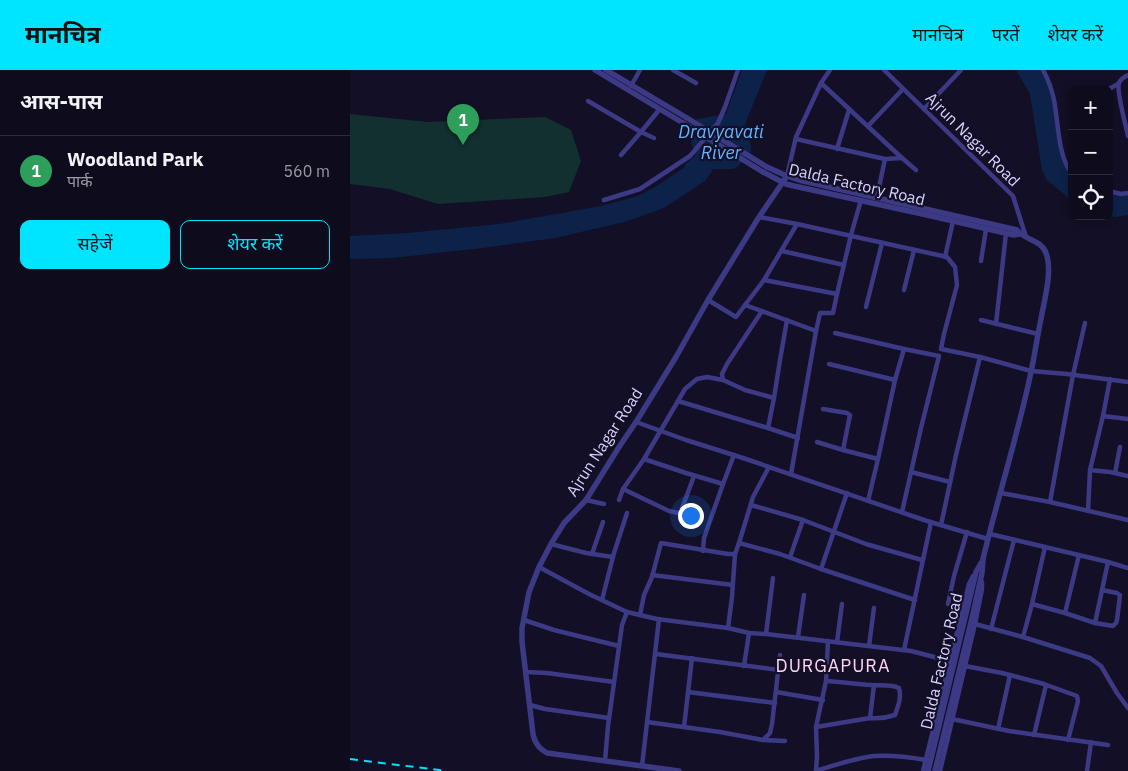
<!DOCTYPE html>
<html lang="hi">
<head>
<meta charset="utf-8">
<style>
  body { margin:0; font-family:"IBM Plex Sans","Noto Sans Devanagari",sans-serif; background:#1c1929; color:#f1f3f6 }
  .controls { position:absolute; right:15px; top:15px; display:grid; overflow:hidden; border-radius:10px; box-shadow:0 2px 8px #0003 }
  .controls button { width:45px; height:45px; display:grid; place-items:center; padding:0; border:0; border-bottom:1px solid #2e2b3b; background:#0e0b1c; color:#f1f3f6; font:25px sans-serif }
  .you { position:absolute; left:340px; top:445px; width:18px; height:18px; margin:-12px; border:4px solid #fff; border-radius:50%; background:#1a73e8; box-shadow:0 0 0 8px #1a73e833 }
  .badge { display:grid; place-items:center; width:32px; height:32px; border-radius:50%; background:#00e5ff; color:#fff; font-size:16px; font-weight:700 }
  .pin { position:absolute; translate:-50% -41px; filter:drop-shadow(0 1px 2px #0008) }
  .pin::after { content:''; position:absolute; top:26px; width:18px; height:15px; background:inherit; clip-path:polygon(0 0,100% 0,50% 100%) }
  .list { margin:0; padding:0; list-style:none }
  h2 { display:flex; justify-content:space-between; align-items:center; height:65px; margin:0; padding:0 20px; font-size:21px }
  h2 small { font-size:16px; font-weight:400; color:#9b9ba3 }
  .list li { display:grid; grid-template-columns:32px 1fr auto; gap:15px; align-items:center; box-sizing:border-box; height:70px; padding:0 20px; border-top:1px solid #2e2b3b }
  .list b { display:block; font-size:19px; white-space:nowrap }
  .list p { margin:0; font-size:16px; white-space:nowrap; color:#9b9ba3 }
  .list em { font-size:16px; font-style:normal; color:#9b9ba3 }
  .actions { display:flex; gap:10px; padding:15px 20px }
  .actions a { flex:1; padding:11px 0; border:1px solid #00e5ff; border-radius:10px; text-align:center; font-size:18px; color:#00e5ff }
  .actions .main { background:#00e5ff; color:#111 }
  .icon { flex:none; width:28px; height:28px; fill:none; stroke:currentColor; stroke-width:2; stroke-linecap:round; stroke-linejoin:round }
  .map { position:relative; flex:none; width:778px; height:701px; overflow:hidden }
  header { display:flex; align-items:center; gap:30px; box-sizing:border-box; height:70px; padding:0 25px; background:#00e5ff; color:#111 }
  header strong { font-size:24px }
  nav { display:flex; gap:28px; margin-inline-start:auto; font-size:18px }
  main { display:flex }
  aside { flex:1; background:#0e0b1c }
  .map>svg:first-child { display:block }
  .green { fill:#12302f }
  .water { fill:#0c2248 }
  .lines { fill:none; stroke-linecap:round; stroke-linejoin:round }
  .minor { stroke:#3d3a85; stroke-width:4.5 }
  .tertiary { stroke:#3d3a85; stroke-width:5.5 }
  .rail { stroke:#00e5ff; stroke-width:2; stroke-dasharray:8 6; stroke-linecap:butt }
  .tertiary-bridge { stroke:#3d3a85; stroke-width:5.5 }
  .labels { text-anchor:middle; stroke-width:4.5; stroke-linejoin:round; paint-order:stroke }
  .street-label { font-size:16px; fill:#d9d4ff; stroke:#130f26 }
  .water-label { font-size:18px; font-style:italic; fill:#62b6ff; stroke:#130f26 }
  .neighbourhood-label { font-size:18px; letter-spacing:1px; fill:#ffd6f0; stroke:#130f26 }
</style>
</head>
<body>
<header>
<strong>मानचित्र</strong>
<nav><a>मानचित्र</a><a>परतें</a><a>शेयर करें</a></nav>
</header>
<main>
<aside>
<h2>आस-पास<small></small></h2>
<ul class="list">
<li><span class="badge" style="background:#2e9e5b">1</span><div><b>Woodland Park</b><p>पार्क</p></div><em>560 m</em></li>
</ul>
<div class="actions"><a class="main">सहेजें</a><a>शेयर करें</a></div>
</aside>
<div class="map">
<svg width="778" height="701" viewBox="0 0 778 701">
  <rect width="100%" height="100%" fill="#130f26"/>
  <!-- green -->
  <path class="green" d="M0 44 78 52 195 47 221 60 231 91 219 122 195 127 88 134 40 119 0 114Z"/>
  <!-- water -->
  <g class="water">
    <path d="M392 0H417L395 54 401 76V83H398C385 103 386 99 363 99L361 103 355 111 317 136 306 141 274 152 205 168 133 178 42 188 0 189V166L57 163 149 154 251 136 288 126 308 115 335 97V94L345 86 339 64 347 49 376 44Z"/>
    <path d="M666 0H693L701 15 715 93 722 99V131L697 110 692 100 680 24Z"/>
    <path d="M759 121 778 123V145L766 147 759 146Z"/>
  </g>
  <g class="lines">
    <!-- minor -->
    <g class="minor">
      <path d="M323 0 346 13"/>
      <path d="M534 0 663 126 676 167"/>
      <path d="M693 0C698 9 702 20 704 30 708 49 708 89 722 103"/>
      <path d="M778 5C775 7 770 9 769 13 766 22 776 55 778 66"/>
      <path d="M281 16 290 0"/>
      <path d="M759 19 768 14"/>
      <path d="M238 31 291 62 304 68"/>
      <path d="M574 39 611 0"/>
      <path d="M518 56 553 19"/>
      <path d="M446 69 535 89 552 88 471 13"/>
      <path d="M487 79 499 40"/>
      <path d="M271 85 291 62 309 40"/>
      <path d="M552 88 566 100"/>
      <path d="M437 106 446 67 471 13 480 0"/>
      <path d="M759 121 771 124 778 123"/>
      <path d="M527 127 535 89"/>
      <path d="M254 130 290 119 340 86 368 53 375 37 388 0"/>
      <path d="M511 130 501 165 487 224 414 210 447 154 597 187 605 197 607 215 594 264 591 279 630 287 681 301 717 304 778 312"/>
      <path d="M409 147 447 154"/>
      <path d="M432 181 494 195"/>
      <path d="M595 187 603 151"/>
      <path d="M631 191 636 159"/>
      <path d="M414 210 395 235 466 261 470 243H483L487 224"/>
      <path d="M554 220 564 180"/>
      <path d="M358 230 386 247 395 235"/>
      <path d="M516 237 532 173"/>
      <path d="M412 241 377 294 372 304 373 310 395 320 424 328 430 290 437 250"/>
      <path d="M631 250 688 264"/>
      <path d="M646 254 656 163"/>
      <path d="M485 263 554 279"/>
      <path d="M479 294 545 310 528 389"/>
      <path d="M760 309 753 346 778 349"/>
      <path d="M545 310 554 279 589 286 571 358 552 442"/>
      <path d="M424 328 418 358 448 368"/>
      <path d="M328 331 418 358"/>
      <path d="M473 339 497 343 500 345 493 380 528 389 518 431"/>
      <path d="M753 346 740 400 760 402 778 406"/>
      <path d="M286 352 336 370 393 388 577 451 638 469"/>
      <path d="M467 372 493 380"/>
      <path d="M294 389 336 403 373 414 384 385"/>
      <path d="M419 397 403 427 389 473 430 484 471 499"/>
      <path d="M561 402 600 412"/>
      <path d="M765 403 770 377"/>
      <path d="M441 404 466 261"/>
      <path d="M273 419 319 441 329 443 331 441 344 406"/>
      <path d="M497 423 471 499 565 530"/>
      <path d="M651 423 700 432 778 450"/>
      <path d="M236 430 254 434"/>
      <path d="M269 430 273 419 294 389 335 319 347 309 357 307 373 310"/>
      <path d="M700 432 723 305 735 253"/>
      <path d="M401 435 453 450"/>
      <path d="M738 441 740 400"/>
      <path d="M591 455 606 385 630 287"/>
      <path d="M640 464 758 492 778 498"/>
      <path d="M201 474 236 483 263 487"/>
      <path d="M353 481 354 468 373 414"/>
      <path d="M242 484 253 452"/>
      <path d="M440 487 453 450 516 474 572 490"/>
      <path d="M189 497 239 524 277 542 307 549 378 558 399 563 416 564 561 581 600 591"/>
      <path d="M302 505 383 515"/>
      <path d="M252 530 264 483 277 443"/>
      <path d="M598 534 604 506 617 462"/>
      <path d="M682 534 715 543 745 553 763 556 766 553 767 550 770 525 767 523 752 520"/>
      <path d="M715 543 729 485"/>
      <path d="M290 545 294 525 302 507 311 473 378 484H385L389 473"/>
      <path d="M174 550 204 560 269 576"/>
      <path d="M745 553 758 492"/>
      <path d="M625 554 673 567 740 588 751 596 767 623 778 638"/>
      <path d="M378 558 382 527 385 484"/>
      <path d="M641 559 664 470"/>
      <path d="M416 564 423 508"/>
      <path d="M448 567 454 525"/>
      <path d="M673 567 682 534 695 477"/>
      <path d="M478 571 476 611 466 657 467 686 466 701C485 695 505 688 524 686 542 685 559 687 576 690"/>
      <path d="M487 572 492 534"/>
      <path d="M519 576 524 538"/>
      <path d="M554 580 581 452"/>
      <path d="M306 584 429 600"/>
      <path d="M394 596 399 563"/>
      <path d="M615 596 652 603 694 614 727 626 728 631 718 670"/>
      <path d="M176 602 197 603 264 612"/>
      <path d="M338 622 425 633"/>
      <path d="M426 622 473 630"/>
      <path d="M180 635 195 639 259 648"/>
      <path d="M520 648 524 615"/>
      <path d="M602 649 659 661 758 675"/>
      <path d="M297 652 370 662 413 670 435 671"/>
      <path d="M334 657 342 588"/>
      <path d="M466 657 520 648C529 649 536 648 545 645 548 636 552 627 549 618 540 614 531 616 521 615 506 614 491 612 476 611"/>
      <path d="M648 659 660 605"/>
      <path d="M684 665 696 615"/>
      <path d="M413 670 420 663 422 654 430 585"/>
      <path d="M255 691 258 656 272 555 277 542"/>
      <path d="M292 696 309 549"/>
      <path d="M573 701 619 514 623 506"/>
      <path d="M590 701 625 554 632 519V512"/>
      <path d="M737 701 741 672"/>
    </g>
    <!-- tertiary -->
    <g class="tertiary">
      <path d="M245 0 333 53"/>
      <path d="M256 0 337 48"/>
      <path d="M417 97 437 106 449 110 667 160C675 171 693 169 697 186 702 204 694 231 691 249 687 267 685 284 681 302 668 365 648 426 633 489L632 503 622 548 585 701"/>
      <path d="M413 102 436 114 444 116 577 145 664 165 670 164"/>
      <path d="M329 701 197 683C189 678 185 674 183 664L172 572V558L179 522 189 497 201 474 214 453 236 430 269 377 286 352 326 287 358 230 409 147 437 106"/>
      <path d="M578 701 626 502 631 493"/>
    </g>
    <!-- rail -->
    <path class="rail" d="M0 689 97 701"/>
    <!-- tertiary-bridge -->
    <g class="tertiary-bridge">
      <path d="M337 48 417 97"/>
      <path d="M333 53 413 102"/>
    </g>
  </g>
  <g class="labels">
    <!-- street labels -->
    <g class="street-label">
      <text transform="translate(623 69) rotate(45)" y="6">Ajrun Nagar Road</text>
      <text transform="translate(507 114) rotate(13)" y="6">Dalda Factory Road</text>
      <text transform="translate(254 372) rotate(-57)" y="6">Ajrun Nagar Road</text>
      <text transform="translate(591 591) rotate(-77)" y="6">Dalda Factory Road</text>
    </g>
    <!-- water labels -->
    <g class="water-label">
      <text x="371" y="68">Dravyavati<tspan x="371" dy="21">River</tspan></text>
    </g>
    <!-- neighbourhood labels -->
    <g class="neighbourhood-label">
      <text x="483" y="602">DURGAPURA</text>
    </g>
  </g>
</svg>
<div class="controls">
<button>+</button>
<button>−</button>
<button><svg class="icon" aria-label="locate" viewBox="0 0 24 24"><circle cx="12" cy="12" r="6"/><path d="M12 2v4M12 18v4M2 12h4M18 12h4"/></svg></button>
</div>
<div class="you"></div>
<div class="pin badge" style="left:113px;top:75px;background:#2e9e5b">1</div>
</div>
</main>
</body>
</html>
